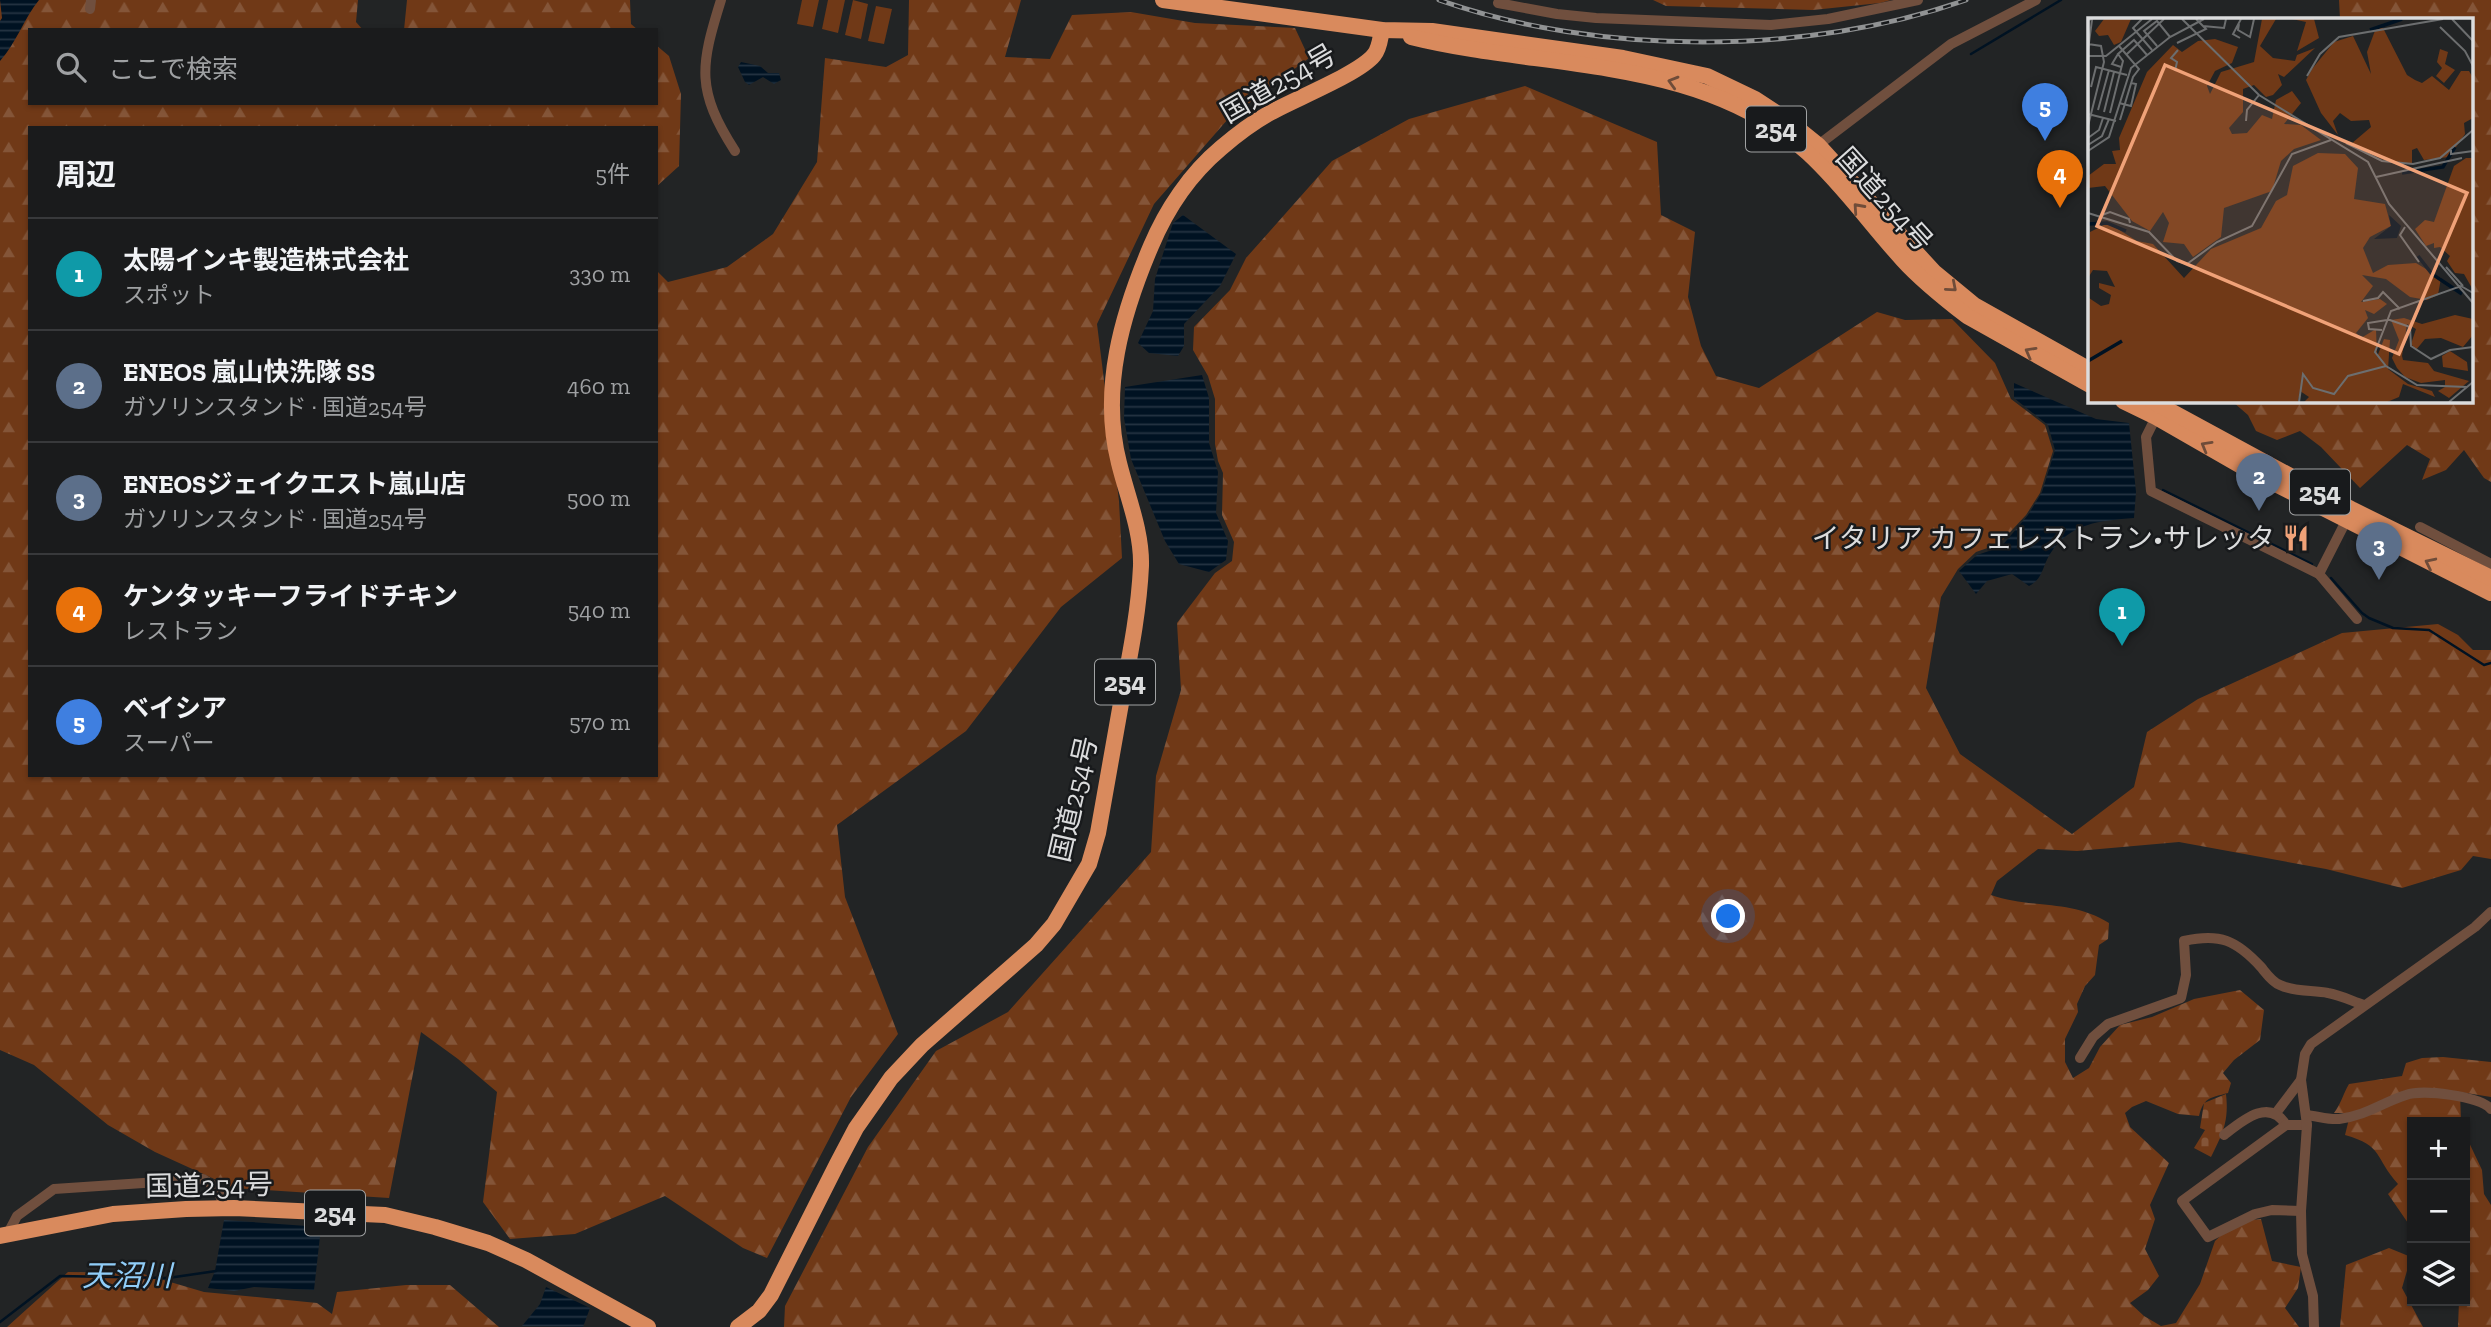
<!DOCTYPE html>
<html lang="ja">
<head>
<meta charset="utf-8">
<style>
  body { margin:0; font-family:"Zilla Slab","Noto Sans JP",serif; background:#232425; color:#f1f3f6 }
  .controls { position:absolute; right:21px; bottom:21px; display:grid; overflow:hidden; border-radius:0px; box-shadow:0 2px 5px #0004 }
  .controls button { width:63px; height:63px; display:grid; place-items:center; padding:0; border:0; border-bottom:2px solid #38393b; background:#1a1b1c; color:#f1f3f6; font:35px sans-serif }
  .you { position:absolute; left:1729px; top:917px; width:24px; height:24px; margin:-18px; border:5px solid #fff; border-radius:50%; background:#1a73e8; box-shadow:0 0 0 10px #1a73e833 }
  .badge { display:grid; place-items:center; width:46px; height:46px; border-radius:50%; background:#f0a278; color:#fff; font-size:23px; font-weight:700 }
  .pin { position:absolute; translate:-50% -58px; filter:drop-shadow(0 2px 4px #0008) }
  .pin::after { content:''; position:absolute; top:37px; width:24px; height:21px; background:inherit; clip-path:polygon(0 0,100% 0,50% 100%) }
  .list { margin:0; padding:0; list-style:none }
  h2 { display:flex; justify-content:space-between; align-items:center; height:91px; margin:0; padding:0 28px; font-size:30px }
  h2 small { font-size:23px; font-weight:400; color:#9fa1a3 }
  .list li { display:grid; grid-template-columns:46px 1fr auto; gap:21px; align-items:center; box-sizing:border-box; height:112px; padding:0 28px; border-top:2px solid #38393b }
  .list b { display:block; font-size:26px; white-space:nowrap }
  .list p { margin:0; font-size:23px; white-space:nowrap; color:#9fa1a3 }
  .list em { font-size:23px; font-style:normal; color:#9fa1a3 }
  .icon { flex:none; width:38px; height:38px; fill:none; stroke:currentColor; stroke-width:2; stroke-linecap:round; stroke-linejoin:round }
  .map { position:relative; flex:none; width:2491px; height:1327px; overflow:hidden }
  .search { position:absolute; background:#1a1b1c; box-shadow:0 2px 5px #0004; left:28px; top:28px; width:630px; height:77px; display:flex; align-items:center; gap:18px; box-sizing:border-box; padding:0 24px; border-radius:0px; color:#9fa1a3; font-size:26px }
  .panel { position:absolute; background:#1a1b1c; box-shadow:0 2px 5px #0004; left:28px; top:126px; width:630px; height:651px; border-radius:0px }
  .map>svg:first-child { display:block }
  .forest { fill:url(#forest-firs) }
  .cemetery { fill:url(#cemetery-stones) }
  .garden { fill:#703917 }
  .water { fill:url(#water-rules) }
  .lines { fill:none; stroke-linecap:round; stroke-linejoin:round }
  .stream { stroke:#001222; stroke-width:2.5 }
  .minor { stroke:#704f3e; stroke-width:10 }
  .highway { stroke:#d98a5d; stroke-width:16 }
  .rail-casing { stroke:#919394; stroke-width:5 }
  .rail { stroke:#181a1c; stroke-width:2.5; stroke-dasharray:8; stroke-linecap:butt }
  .oneway { stroke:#6f4c39 }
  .labels { text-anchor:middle; stroke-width:5; stroke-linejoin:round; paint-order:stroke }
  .shield { fill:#181a1c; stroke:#a0a2a3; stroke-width:2 }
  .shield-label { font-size:26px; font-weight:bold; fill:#dbdcdd }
  .street-label { font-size:28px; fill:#dbdcdd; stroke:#181a1c }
  .poi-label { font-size:28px; fill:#dbdcdd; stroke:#181a1c; text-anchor:end }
  .water-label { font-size:30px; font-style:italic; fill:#90cdf8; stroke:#181a1c }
  .inset-river { fill:none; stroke:#001222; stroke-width:3.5 }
  .inset-road { fill:none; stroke:#6c6e6f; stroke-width:2 }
  .view { fill:#f0a278; fill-opacity:0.15; stroke:#f0a278; stroke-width:3.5 }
  .inset-edge { fill:none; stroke:#dbdcdd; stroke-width:3.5 }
</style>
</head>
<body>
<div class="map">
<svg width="2491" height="1327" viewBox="0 0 2491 1327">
  <defs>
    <pattern id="forest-firs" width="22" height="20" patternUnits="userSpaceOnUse" patternTransform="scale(1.75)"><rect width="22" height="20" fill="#703917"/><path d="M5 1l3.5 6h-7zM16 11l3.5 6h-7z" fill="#845538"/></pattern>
    <pattern id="cemetery-stones" width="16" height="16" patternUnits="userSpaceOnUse" patternTransform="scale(1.75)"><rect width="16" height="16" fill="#703917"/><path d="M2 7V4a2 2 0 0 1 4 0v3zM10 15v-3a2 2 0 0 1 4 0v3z" fill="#845538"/></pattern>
    <pattern id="water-rules" width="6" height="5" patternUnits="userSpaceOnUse" patternTransform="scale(1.75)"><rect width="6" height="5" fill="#001222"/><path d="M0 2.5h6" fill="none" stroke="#253442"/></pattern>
  </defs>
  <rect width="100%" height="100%" fill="#222425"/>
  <!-- forest -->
  <g class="forest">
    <path d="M0 0H358L356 22 363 30H30V103H656V45L669 56 681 94 679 166 656 187V128H30V775H656V270L668 282 727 267 773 234 817 162 825 58 886 67 908 55 909 0H1021L1005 57 1050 59 1072 15 1131 12 1195 23 1295 28 1309 58 1228 119 1154 204 1097 324 1119 501 1122 558 1061 607 966 731 837 825 845 897 898 1034 851 1097 767 1258 743 1248 665 1196 575 1234 510 1239 483 1202 497 1092 458 1059 421 1032 389 1198 234 1188 155 1152 108 1125 34 1065 0 1050Z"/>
    <path d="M407 0H630L631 24 638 30H404Z"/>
    <path d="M1653 0H1891L1880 3 1813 10 1666 6Z"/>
    <path d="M2339 0H2491V482L2484 478 2464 450 2446 470 2422 480 2430 459 2407 445 2360 488 2321 447 2300 431 2277 440 2256 431 2248 415 2233 402 2472 401V19H2340Z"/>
    <path d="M1525 86 1657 142 1661 215 1695 232 1688 297 1701 346 1716 376 1759 388 1877 312 1905 320 1952 319 1995 363 2011 399 2045 425 2053 451 2040 493 2026 515 1999 544 1976 552 1958 569 1941 597 1926 688 1960 754 2072 834 2134 787 2147 732 2198 699 2342 633 2438 624 2458 635 2473 650H2491V859L2473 856 2461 870 2402 888 2326 869 2179 842 2077 851 2038 849 1997 881 1991 895C2031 909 2071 899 2109 923L2108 939 2099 945 2095 975 2085 986 2077 1004 2078 1012 2065 1039V1062L2073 1078 2089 1068 2100 1047 2120 1025 2152 1017 2194 999 2240 990 2264 1010 2260 1040 2234 1060 2223 1073 2231 1083 2228 1093C2210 1098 2204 1097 2199 1116L2178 1114 2146 1101 2132 1107 2125 1113 2130 1127 2169 1163 2150 1205 2155 1219 2145 1249 2159 1276 2148 1290 2130 1303 2144 1316 2161 1326 2176 1323 2200 1284 2215 1241 2235 1222 2261 1219 2272 1261 2301 1267 2298 1288 2285 1308 2299 1327H784L785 1306 868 1147 936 1051 1008 1012 1151 852 1156 776 1181 690 1177 623 1215 573 1232 561 1234 542 1222 515 1223 473 1218 461 1215 444V399L1208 376 1193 350 1194 327 1230 290 1246 258 1332 161 1409 119Z"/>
    <path d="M2443 1057 2491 1062V1097L2460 1092 2461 1122H2412V1223H2408L2388 1194 2398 1184C2374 1157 2384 1146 2345 1135L2349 1119 2348 1113H2334C2341 1104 2343 1094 2349 1084L2402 1076 2406 1063 2422 1058Z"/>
    <path d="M2465 1134 2482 1170 2484 1194 2491 1205V1327H2458L2459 1301H2465Z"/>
    <path d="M2389 1248 2411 1257 2402 1288 2423 1327H2340L2346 1265Z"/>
    <path d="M68 1272 140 1273 204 1292 317 1303 332 1314 337 1292 406 1285H450L499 1327H7Z"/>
  </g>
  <!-- cemetery -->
  <path class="cemetery" d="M2226 1094C2229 1121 2223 1133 2211 1157L2194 1148 2205 1130 2200 1128 2204 1103Z"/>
  <!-- garden -->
  <g class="garden">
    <path d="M802 0H819L813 27 797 24Z"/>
    <path d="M828 0H845L838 33 822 29Z"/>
    <path d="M853 0 868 4 861 39 845 35Z"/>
    <path d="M876 6 892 9 884 44 868 41Z"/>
  </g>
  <!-- water -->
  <g class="water">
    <path d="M0 0H39C23 20 17 42 0 61V21L2 18Z"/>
    <path d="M741 62 760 66 768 73H779L781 80 774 84 763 77 749 85 745 82 738 67Z"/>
    <path d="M1183 215 1236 254 1220 286 1184 324V346L1178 356 1149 353 1138 343 1153 311 1155 279 1170 232 1173 223Z"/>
    <path d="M1202 375 1209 398V443L1218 472 1216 513 1228 541 1226 560 1209 572 1179 564 1165 541 1131 459 1124 418 1125 387Z"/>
    <path d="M2014 383 2096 419 2129 423 2136 492 2134 518C2100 521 2071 522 2050 554 2042 567 2043 579 2029 586L2012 574 1987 581 1976 594 1959 571 1977 555 2001 547 2028 515 2042 492 2055 450 2048 425 2014 398Z"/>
    <path d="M224 1220 321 1227 314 1290 254 1287 234 1291 208 1288 215 1271Z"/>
    <path d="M546 1287 590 1308 583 1327 522 1326 540 1304Z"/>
  </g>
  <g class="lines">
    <!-- stream -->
    <g class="stream">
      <path d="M1971 54 2061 0"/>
      <path d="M2163 490 2312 564"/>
      <path d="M2331 578 2362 613 2369 618 2393 628 2429 630 2484 665 2491 663"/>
      <path d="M0 1322 60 1276 168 1278 216 1271"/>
    </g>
    <!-- minor -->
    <g class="minor">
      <path d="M721 0C700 67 696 90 735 151"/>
      <path d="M1498 3 1557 14 1596 18 1771 25 1828 19 1918 0"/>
      <path d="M90 9 91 0"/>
      <path d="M1813 149 1951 44 2036 0"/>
      <path d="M2156 417 2146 437 2151 491 2319 574 2357 619"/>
      <path d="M2420 527 2491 564"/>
      <path d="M2319 574 2346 521"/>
      <path d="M2080 1058 2093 1037 2108 1024 2181 998 2186 975 2184 941C2220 933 2236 940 2261 967 2266 973 2272 982 2280 985 2294 992 2313 990 2328 993 2340 995 2352 1001 2364 1005"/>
      <path d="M2276 1113 2301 1080"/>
      <path d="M2306 1115C2317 1116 2329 1120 2339 1119 2368 1115 2381 1103 2406 1095 2423 1089 2479 1096 2491 1109"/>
      <path d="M2224 1135C2242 1121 2269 1097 2286 1125"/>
      <path d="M2301 1211 2272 1210 2255 1214 2208 1237 2182 1201 2286 1125H2307"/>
      <path d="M7 1235 17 1216 54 1189 203 1179 217 1188 225 1208"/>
      <path d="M2314 1327 2313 1296 2302 1254 2301 1211 2307 1125 2301 1080 2305 1054 2311 1044 2475 927 2491 912"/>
    </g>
    <!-- highway -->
    <g class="highway">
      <path d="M1163 0 1382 30 1432 31 1623 58 1707 76 1755 99 1787 120 1818 145 1934 272 1974 305 2090 370"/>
      <path d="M1411 37C1543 70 1702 55 1808 153 1843 185 1871 225 1903 260 1922 281 1945 299 1967 316L2090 385"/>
      <path d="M2123 401 2156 417 2250 471 2491 593"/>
      <path d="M2152 401 2353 510 2491 578"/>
      <path d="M0 1236 113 1214 186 1209 234 1208 385 1215 435 1227 488 1243 526 1260 648 1327"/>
      <path d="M738 1327 759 1311 771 1295 837 1164 856 1128 875 1101 891 1078 922 1045 1036 945 1054 924 1089 864 1098 833C1106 786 1115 739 1123 692 1131 650 1139 609 1141 566 1142 531 1127 496 1119 463 1100 389 1122 314 1151 246 1166 210 1190 174 1221 148 1235 136 1252 123 1268 114 1292 100 1359 74 1374 55 1380 48 1380 38 1382 30"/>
    </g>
    <!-- rail casing -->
    <g class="rail-casing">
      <path id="rail" d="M1439 0C1598 56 1808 56 1966 0"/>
    </g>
    <!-- rail -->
    <use href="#rail" class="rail"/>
  </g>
  <!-- one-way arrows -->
  <defs><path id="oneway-chevron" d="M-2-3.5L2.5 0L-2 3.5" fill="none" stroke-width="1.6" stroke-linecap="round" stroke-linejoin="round" transform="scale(1.75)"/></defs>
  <g class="oneway">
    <use href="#oneway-chevron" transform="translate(1673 82) rotate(-164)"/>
    <use href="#oneway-chevron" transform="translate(1858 208) rotate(-132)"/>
    <use href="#oneway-chevron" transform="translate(1952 287) rotate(41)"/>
    <use href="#oneway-chevron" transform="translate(2030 352) rotate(-151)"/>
    <use href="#oneway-chevron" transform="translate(2206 446) rotate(-150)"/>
    <use href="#oneway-chevron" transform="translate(2430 563) rotate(-154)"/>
  </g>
  <!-- icons -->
  <defs>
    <g id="restaurant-bare" transform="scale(2.1)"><path d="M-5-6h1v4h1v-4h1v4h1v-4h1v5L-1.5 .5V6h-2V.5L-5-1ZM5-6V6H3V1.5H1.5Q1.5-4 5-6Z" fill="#f0a278" stroke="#181a1c" stroke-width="2.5" paint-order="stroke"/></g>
  </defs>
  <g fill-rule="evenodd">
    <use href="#restaurant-bare" x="2296" y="538"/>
  </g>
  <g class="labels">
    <!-- shield labels -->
    <g class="shield">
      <rect x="1746" y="106.5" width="60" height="45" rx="5"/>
      <rect x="2290" y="469.5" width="60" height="45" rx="5"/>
      <rect x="1095" y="659.5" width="60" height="45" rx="5"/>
      <rect x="305" y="1190.5" width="60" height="45" rx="5"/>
    </g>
    <g class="shield-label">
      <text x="1776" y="138">254</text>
      <text x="2320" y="501">254</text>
      <text x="1125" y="691">254</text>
      <text x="335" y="1222">254</text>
    </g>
    <!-- street labels -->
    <g class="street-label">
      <text transform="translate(1278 83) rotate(-30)" y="10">国道254号</text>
      <text transform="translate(1885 199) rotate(48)" y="10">国道254号</text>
      <text transform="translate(1073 799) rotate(-77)" y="10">国道254号</text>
      <text transform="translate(209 1185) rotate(-1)" y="10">国道254号</text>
    </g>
    <!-- poi labels -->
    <g class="poi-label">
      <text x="2275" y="548">イタリア カフェレストラン•サレッタ</text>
    </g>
    <!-- water labels -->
    <g class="water-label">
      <text x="127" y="1286">天沼川</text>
    </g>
  </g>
  <!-- overview -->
  <g transform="translate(2088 18)">
    <rect width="385" height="385" fill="#222425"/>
    <path d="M16 1H43L33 24 26 27 20 17 11 18 7 13ZM174 1H188L172 28 185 40 207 43 209 37 227 30 196 59 190 56 194 67 185 77 178 79 166 67 155 71V94L141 110 144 116 159 115 174 97 184 101 188 82 204 73 213 85 196 106 213 107 233 122 206 131 193 143 184 173 136 190 133 219 105 239 96 226 75 224 81 205 75 194 62 213 44 203 17 168 0 170V158L16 146H28L24 133 32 132 31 120 59 54 85 27 94 34 110 23 127 21 150 29 144 45 127 53 119 68 122 76 133 54 166 44ZM204 1H226L231 20 209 33 218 4ZM288 10H295L319 57 327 62 334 65 344 58 361 72 373 53H381L385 60V100L376 105 377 116 361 139 336 142 329 130 324 132V146L296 142 263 126 283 109 281 102 263 103 252 95 245 103 250 117 233 95 218 62 224 51 246 24 265 18 283 56 279 34ZM230 135 257 136 270 150 266 181 297 186 303 208 282 219 275 230 285 255 300 247 328 245 353 260 350 277 339 282 322 279 298 261 274 257 285 268 273 284 292 281 299 286 286 296 277 292 280 300 268 315 273 320 288 311 289 339 296 321 302 322 300 351 320 366 344 373 347 379 315 366 311 379 299 384H216L221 379 212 373 210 384H0V268L1 280 13 288 21 286 23 277 11 270V265L27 269 19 253 5 252 0 260 2 214 20 205 49 223 65 226 96 260 123 231 173 210 188 183 199 177 205 148ZM378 140H385V272L376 256 367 255 359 243 362 238 352 229 346 230V225L338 228 327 211 337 202 346 204 366 148ZM367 297 385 301V317L375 329 353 320 337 321 328 332 323 326 328 311 319 306 314 338 315 342 340 345 346 353 381 363 361 380 350 373 357 369V362L333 365 317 359 309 350 304 340 311 322 303 302 316 300 334 306ZM362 333 379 344 380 353 355 349 354 338Z" fill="#703917"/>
    <path d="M352 31 360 34 357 46 367 52 356 65 348 58 354 50 349 44Z" fill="#703917"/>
    <path d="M301 197 313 208 309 220 286 221 303 208Z" fill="#001222"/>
    <path class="inset-river" d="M282 12 314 1M314 155 355 149 367 129M0 206 19 205 38 213M330 238 344 256 374 276M0 343 34 323"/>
    <path class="inset-road" d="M0 1 4 2 0 32M54 1 45 10 64 32M94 1 171 77 280 144 301 186 385 285M108 1 115 8 136 10 138 1M364 1 385 23M151 6 150 12 162 19 166 1M352 9 377 33 385 48M152 20 145 16 153 1M89 25 118 11 115 8M0 26 13 28 16 44 0 108M31 28 51 51 45 59 32 102M69 28 56 13 69 3 82 19M30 36 24 46 33 49M39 36 76 1M0 38H18L64 1M87 53 89 44 83 40 90 32M219 58 232 36 251 19 355 1M3 69 8 49 39 57M31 85 43 88 48 66 43 65M10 92 21 52M16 94 26 54M22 95 35 43 30 36 46 22 59 37M0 96 28 103M158 103 159 92 171 77M0 120 11 112 15 100M258 125 294 143 325 146 352 140 385 112M0 127 14 118 21 101M363 132V136L385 133M0 133 21 119 43 50 82 19 116 1M288 159 374 140M0 195 61 214 89 243 99 246 129 224 164 208 204 136 243 122M14 197 22 194 41 201 42 205M317 209 312 217 331 244M358 249 375 268M275 283 290 280 295 274 312 291M299 301 322 309 323 328 343 341 362 332 385 329M294 312 281 311 280 305 299 302M379 369 329 367 298 348 287 334 303 293 373 268 385 275M211 384 215 356 225 370 246 376 260 358 298 348M361 384 385 364"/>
    <path class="view" d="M77 47 379 175 311 336 9 208Z"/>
    <rect width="385" height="385" class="inset-edge"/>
  </g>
</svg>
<div class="controls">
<button>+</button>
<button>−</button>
<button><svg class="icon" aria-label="layers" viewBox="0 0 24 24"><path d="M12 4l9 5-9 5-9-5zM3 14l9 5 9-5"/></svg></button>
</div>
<div class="you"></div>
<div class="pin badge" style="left:2122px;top:646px;background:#0f9aa8">1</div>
<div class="pin badge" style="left:2259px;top:511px;background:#5c6f8a">2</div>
<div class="pin badge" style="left:2379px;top:580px;background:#5c6f8a">3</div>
<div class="pin badge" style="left:2060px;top:208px;background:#e8710a">4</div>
<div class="pin badge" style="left:2045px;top:141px;background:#3f7fe0">5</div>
<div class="search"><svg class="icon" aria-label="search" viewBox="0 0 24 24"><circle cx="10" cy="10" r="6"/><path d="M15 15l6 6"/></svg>ここで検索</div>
<section class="panel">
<h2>周辺<small>5件</small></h2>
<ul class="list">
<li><span class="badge" style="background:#0f9aa8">1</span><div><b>太陽インキ製造株式会社</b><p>スポット</p></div><em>330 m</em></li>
<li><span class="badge" style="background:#5c6f8a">2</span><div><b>ENEOS 嵐山快洗隊 SS</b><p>ガソリンスタンド · 国道254号</p></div><em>460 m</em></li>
<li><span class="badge" style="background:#5c6f8a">3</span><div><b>ENEOSジェイクエスト嵐山店</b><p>ガソリンスタンド · 国道254号</p></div><em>500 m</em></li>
<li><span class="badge" style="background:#e8710a">4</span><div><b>ケンタッキーフライドチキン</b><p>レストラン</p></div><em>540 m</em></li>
<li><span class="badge" style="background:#3f7fe0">5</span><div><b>ベイシア</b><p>スーパー</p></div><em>570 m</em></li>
</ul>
</section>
</div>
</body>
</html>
